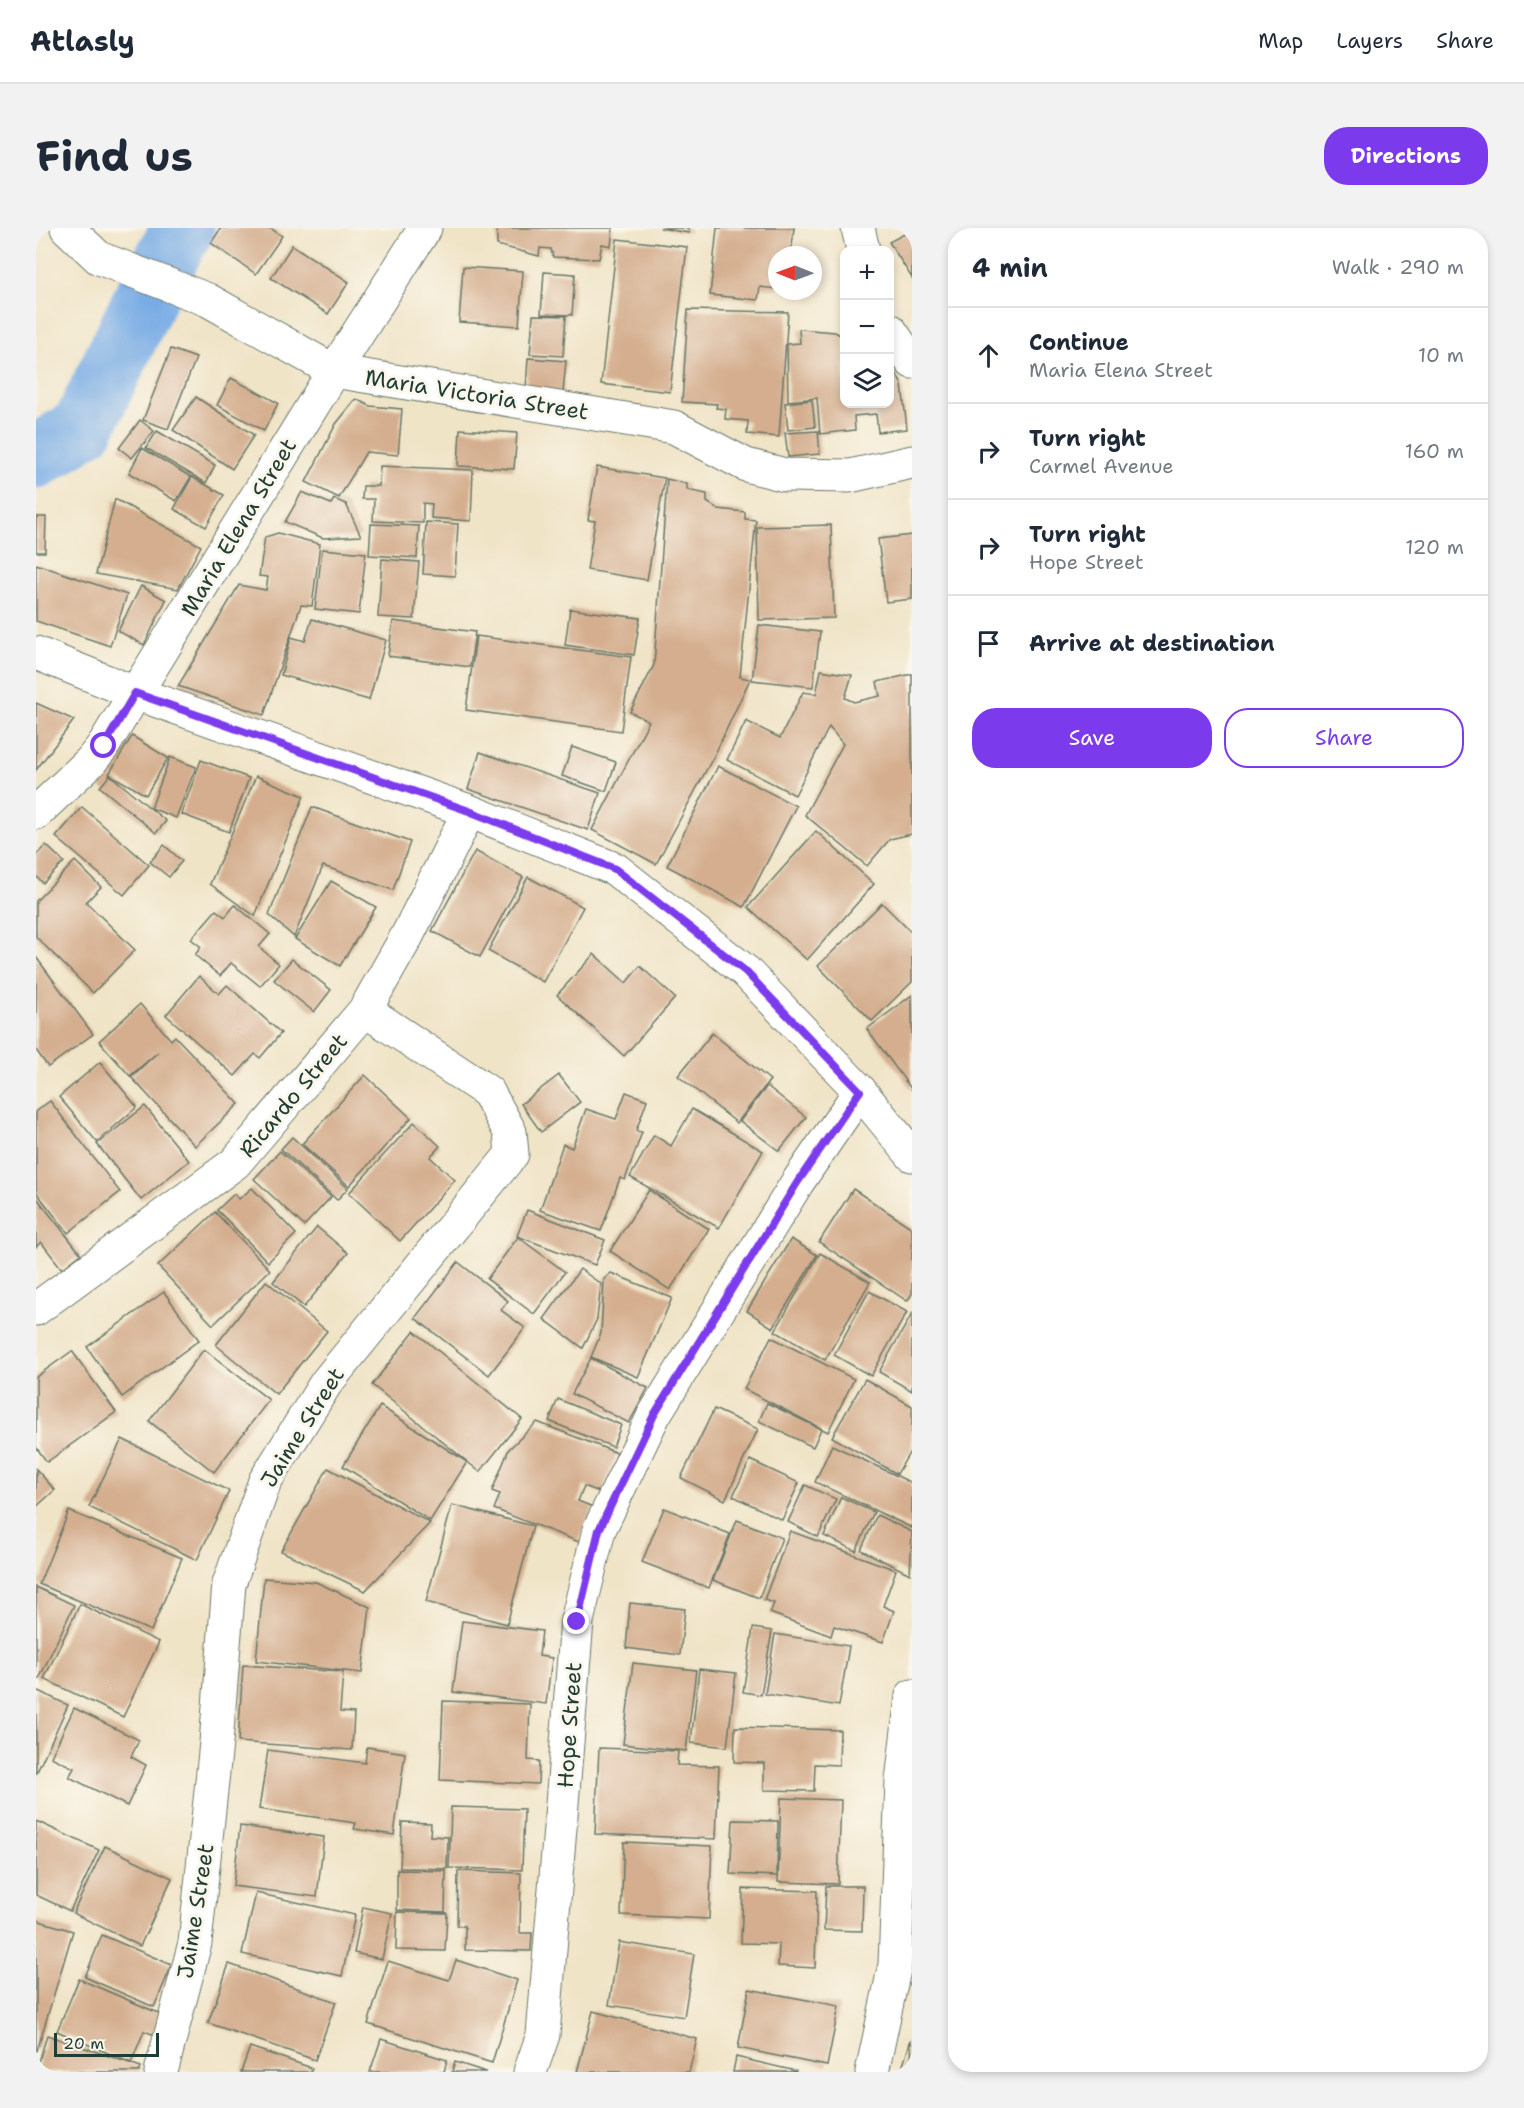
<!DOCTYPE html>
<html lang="en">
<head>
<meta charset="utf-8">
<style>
  body { margin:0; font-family:"Shantell Sans",sans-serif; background:#f2f2f3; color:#1f2937 }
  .controls { position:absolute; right:18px; top:18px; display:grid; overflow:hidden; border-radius:12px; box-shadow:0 3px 9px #0003 }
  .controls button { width:54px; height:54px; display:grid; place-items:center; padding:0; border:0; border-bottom:2px solid #e0e1e3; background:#fff; color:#1f2937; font:30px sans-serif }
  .compass { position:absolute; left:732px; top:18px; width:54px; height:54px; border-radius:50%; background:#fff; box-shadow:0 3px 9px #0003; rotate:271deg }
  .scale { position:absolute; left:18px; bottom:15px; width:105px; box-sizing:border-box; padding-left:6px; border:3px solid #1f3d34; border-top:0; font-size:16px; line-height:21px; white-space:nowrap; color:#1f3d34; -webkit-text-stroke:4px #fbf7ec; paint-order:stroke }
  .stop { position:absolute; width:18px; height:18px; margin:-14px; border:4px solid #7c3aed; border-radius:50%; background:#fff }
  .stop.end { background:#7c3aed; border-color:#fff; box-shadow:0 2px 6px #0008 }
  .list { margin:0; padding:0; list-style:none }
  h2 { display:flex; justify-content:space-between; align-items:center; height:78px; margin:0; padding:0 24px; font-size:26px }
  h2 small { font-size:20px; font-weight:400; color:#747a83 }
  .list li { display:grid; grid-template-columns:39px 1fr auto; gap:18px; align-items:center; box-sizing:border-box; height:96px; padding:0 24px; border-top:2px solid #e0e1e3 }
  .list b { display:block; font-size:22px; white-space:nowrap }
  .list p { margin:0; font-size:20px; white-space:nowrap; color:#747a83 }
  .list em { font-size:20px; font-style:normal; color:#747a83 }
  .actions { display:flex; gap:12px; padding:18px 24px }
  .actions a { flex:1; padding:14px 0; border:2px solid #7c3aed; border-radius:24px; text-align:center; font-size:21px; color:#7c3aed }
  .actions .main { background:#7c3aed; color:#fff }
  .icon { flex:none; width:33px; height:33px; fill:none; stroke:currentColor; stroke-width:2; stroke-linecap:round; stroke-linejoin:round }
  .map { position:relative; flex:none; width:876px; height:1844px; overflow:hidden; border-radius:24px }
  header { display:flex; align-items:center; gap:36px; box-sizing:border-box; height:84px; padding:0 30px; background:#fff; border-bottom:2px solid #e0e1e3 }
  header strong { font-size:28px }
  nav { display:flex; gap:33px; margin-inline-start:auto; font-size:21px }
  .intro { display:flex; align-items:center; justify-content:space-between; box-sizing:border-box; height:144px; padding:0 36px }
  h1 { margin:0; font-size:42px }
  .button { padding:15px 27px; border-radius:24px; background:#7c3aed; color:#fff; font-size:21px; font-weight:700 }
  main { display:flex; gap:36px; padding:0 36px }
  aside { flex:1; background:#fff; border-radius:24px; box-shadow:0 3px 9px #0003 }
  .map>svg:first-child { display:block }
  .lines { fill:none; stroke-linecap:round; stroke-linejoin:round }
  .river { stroke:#78ace5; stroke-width:63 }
  .building { fill:#d4ae8e }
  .minor-casing { stroke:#687767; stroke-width:35 }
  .tertiary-casing { stroke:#687767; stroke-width:35 }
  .minor { stroke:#fff; stroke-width:33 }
  .tertiary { stroke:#fff; stroke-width:33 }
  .route { stroke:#7c3aed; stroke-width:8 }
  .labels { text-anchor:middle; stroke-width:6; stroke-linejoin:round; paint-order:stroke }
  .street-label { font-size:22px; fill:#1f3d34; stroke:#fbf7ec }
</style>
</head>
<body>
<header>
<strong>Atlasly</strong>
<nav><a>Map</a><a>Layers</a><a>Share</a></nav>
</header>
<div class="intro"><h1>Find us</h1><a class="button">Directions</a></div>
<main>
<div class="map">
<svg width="876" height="1844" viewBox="0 0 876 1844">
  <rect width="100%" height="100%" fill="#fbf7ec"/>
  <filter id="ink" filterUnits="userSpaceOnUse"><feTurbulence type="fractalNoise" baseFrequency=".0167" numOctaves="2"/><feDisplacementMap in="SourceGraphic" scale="12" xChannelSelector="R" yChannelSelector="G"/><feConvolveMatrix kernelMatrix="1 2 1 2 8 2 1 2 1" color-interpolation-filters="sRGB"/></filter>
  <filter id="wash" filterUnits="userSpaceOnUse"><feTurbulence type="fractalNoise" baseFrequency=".008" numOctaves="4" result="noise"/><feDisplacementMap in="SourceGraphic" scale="24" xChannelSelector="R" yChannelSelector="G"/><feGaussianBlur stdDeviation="1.35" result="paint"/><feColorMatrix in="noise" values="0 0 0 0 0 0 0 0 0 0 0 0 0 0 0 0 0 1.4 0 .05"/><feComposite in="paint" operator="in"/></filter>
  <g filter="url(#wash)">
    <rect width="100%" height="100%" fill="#f0e4c7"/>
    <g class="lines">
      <!-- river -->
      <path class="river" d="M0 229 47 199 111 66 147 0"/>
    </g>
    <g id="blocks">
      <!-- building -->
      <g class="building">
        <path d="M185 0H234L246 8 220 46 175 15Z"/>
        <path d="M461 0H577L575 18 566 16 563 31 517 29 515 21 504 20 503 28 461 17Z"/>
        <path d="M624 0H653V5Z"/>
        <path d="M681 0H758L755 27H741V61L724 59 722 72 674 67Z"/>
        <path d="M876 2V50L853 14Z"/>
        <path d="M581 11 651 19 634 164 565 156Z"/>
        <path d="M256 17 313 54 292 86 235 50Z"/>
        <path d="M427 39 487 43 483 98 423 94Z"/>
        <path d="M508 44 539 46 536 87 505 86Z"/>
        <path d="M652 82 752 84 743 209 711 206 712 193 689 191 690 181 680 180 681 176 646 174Z"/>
        <path d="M497 87 530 88 527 128 494 126Z"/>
        <path d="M763 101 799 104 808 109V176H854V140L860 145 866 157 871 201 842 204 840 186 818 188 819 202 784 206 781 170 752 173 751 116 764 115Z"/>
        <path d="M135 121 160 130 132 201 107 192Z"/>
        <path d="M492 130 530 133 527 165 490 162Z"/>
        <path d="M195 150 242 175 228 203 181 177Z"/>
        <path d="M160 169 218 207 196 241 137 202Z"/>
        <path d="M320 171 334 178 366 181 362 227 330 224 303 270 270 254 300 196Z"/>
        <path d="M776 172 779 199 752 202 749 175Z"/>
        <path d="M104 192 118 203 96 230 83 220Z"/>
        <path d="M424 201 481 205 478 241 422 238Z"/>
        <path d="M121 203 179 237 170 255 110 220Z"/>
        <path d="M782 203 784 226 752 229 749 205Z"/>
        <path d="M106 220 155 249 140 273 93 245Z"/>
        <path d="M344 238 437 242 435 293 395 290 396 276 387 275V295L337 293 338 271H326L327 258H343Z"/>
        <path d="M561 239 629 250 611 352 551 342 559 293 552 292Z"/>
        <path d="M156 249 188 267 170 299 138 281Z"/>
        <path d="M631 251 651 256V262L671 266V274L682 281 709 284V291L720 292 704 449 714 451 680 524 620 636 556 602 613 493 594 484 618 437Z"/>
        <path d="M266 264 295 276 298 271 310 276 325 308 287 310 249 294Z"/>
        <path d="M79 271 165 318 142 361 60 346Z"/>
        <path d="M0 289H10L9 324H0Z"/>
        <path d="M390 294 422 296 419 348 387 346Z"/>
        <path d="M335 296 383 298 381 330 333 327Z"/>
        <path d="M795 297 798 390 723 392 721 299Z"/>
        <path d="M242 305 284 316 276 378 265 377 228 487 142 458 203 357 230 362 232 349 223 348 229 309Z"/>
        <path d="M876 307V371L850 374 842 311Z"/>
        <path d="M286 321 330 325 323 386 279 381Z"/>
        <path d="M346 331 383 334 378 391 342 389Z"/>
        <path d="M0 336 91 367 74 418 0 393Z"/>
        <path d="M105 358 130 372 108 417 82 403Z"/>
        <path d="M534 381 604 390 598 427 529 417Z"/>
        <path d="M276 391 350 412 333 472 245 447 255 409 269 413Z"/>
        <path d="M357 393 439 404 434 439 352 428Z"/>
        <path d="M723 397 784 404 777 459 716 452Z"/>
        <path d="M440 408 595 429 585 503 430 482Z"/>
        <path d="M785 442 816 447 809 470 818 474 844 468 841 454 876 446V606L854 611 831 638 769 587 807 516 793 499 759 567 691 532 710 493 744 510 767 464 780 466Z"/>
        <path d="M0 475 38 492 0 542Z"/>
        <path d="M96 508 132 530 110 567 73 546Z"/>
        <path d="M536 519 580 534 570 563 526 548Z"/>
        <path d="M444 524 564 565 552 602 432 561Z"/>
        <path d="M134 529 160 539 140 590 115 580Z"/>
        <path d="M165 532 213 550 193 604 145 586Z"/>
        <path d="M682 538 760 578 708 679 631 638Z"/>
        <path d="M74 547 130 593 120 605 64 559Z"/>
        <path d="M220 548 268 568 219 688 174 656Z"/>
        <path d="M46 579 113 637 88 667 20 609Z"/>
        <path d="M276 579 374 614 357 662 287 638 258 709 233 687Z"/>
        <path d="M780 603 838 656 771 732 712 679Z"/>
        <path d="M10 617 28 634 7 655 0 648V627Z"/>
        <path d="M128 617 146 633 133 649 114 634Z"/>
        <path d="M439 623 487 649 444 729 396 703Z"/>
        <path d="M39 633 65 659 50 674 99 722 57 765 0 709V673Z"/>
        <path d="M492 649 547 679 507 754 452 723Z"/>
        <path d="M295 653 340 679 304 738 259 711Z"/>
        <path d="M846 675 876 705V754L836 793 782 738Z"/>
        <path d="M199 677 234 706 223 719 243 736 224 758 195 735 184 748 159 727 165 719 155 711 180 682 189 689Z"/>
        <path d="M558 726 590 755 604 738 639 770 588 828 521 767Z"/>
        <path d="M0 729 57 806 12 839 0 822Z"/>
        <path d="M256 731 295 762 278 784 238 752Z"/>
        <path d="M163 748 183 766 191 757 245 805 224 830 219 826 199 848 130 787Z"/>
        <path d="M876 767V862L831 801Z"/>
        <path d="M104 776 135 812 139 808 203 876 159 918 95 849 122 824 94 848 63 813Z"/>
        <path d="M676 805 734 852 701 895 642 848Z"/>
        <path d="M64 834 101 879 61 914 23 869Z"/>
        <path d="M329 847 375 890 313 958 266 916Z"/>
        <path d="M523 847 544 874 505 904 485 876Z"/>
        <path d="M731 858 770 889 743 923 704 893Z"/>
        <path d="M590 864 611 872 600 903 606 904 589 952 584 950 565 1003 504 982 527 916 536 920 550 881 580 891Z"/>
        <path d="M14 873 84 964 32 1005 0 964V883Z"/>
        <path d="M109 878 153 933 105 972 61 916Z"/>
        <path d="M656 881 727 923 683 1000 594 949 618 907 635 918Z"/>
        <path d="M378 894 404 918 394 929 419 952 364 1013 313 965Z"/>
        <path d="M256 909 312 960 301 972 245 921Z"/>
        <path d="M244 923 295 969 268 998 218 951Z"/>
        <path d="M216 960 260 1006 232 1034 181 982 198 966 203 971Z"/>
        <path d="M817 961 876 1000V1066L871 1073 783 1014Z"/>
        <path d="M613 962 673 1001 634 1062 574 1023Z"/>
        <path d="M0 969 45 1026 26 1041 5 1014 0 1019Z"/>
        <path d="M491 982 569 1012 559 1037 481 1008Z"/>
        <path d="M179 984 234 1042 177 1097 122 1038Z"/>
        <path d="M281 999 312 1025 268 1079 237 1054Z"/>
        <path d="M482 1009 529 1044 498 1086 451 1051Z"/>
        <path d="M755 1011 781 1027 737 1100 711 1083Z"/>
        <path d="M784 1025 834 1054 789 1132 739 1103Z"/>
        <path d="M422 1034 472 1073 465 1082 489 1100 453 1147 379 1090Z"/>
        <path d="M544 1041 565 1056 561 1091 547 1120 508 1091Z"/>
        <path d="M575 1045 636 1070 602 1149 555 1129 565 1105 568 1051Z"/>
        <path d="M230 1053 291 1103 240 1166 180 1117Z"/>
        <path d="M833 1063 871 1084 835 1148 798 1127Z"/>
        <path d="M128 1064 163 1112 86 1169 51 1119Z"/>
        <path d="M876 1086V1163L843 1144Z"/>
        <path d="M378 1103 486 1191 444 1244 336 1157Z"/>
        <path d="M735 1109 818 1151 792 1204 708 1161Z"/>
        <path d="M168 1121 233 1172 178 1244 113 1193Z"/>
        <path d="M36 1123 80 1184 11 1234 0 1219V1149Z"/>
        <path d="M555 1130 612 1160 593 1195 536 1166Z"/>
        <path d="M829 1151 876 1178V1220L861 1246 796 1209Z"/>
        <path d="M522 1171 585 1197 577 1219 513 1193Z"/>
        <path d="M731 1175 785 1201 777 1219 723 1193Z"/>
        <path d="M344 1178 431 1234 394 1293 307 1238Z"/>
        <path d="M678 1181 722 1201 689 1272 645 1250Z"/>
        <path d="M501 1194 581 1225 566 1265 548 1258 542 1273 557 1279 543 1314 458 1281 464 1266 456 1263 473 1221Z"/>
        <path d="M86 1211 193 1263 161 1332 53 1279Z"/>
        <path d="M796 1217 876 1255V1300L779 1254Z"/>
        <path d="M714 1232 763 1255 746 1292 697 1268Z"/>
        <path d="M292 1240 394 1295 329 1363 245 1323Z"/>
        <path d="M0 1241 19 1262 0 1279Z"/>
        <path d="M769 1257 800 1271 782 1309 752 1294Z"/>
        <path d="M805 1269 838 1284 820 1323 788 1308Z"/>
        <path d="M416 1277 497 1298 471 1396 390 1374Z"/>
        <path d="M628 1280 694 1306 673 1360 606 1334Z"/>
        <path d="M33 1283 146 1330 115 1403 3 1356Z"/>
        <path d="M841 1287 876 1304 874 1346 825 1322Z"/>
        <path d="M701 1292 746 1310 723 1370 677 1352Z"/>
        <path d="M754 1303 860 1342 847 1378 858 1383 847 1414 798 1398 795 1408 734 1385 738 1375 728 1372Z"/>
        <path d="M228 1350 280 1354 334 1379 326 1445 220 1433Z"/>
        <path d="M0 1359 38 1377 3 1451 0 1449Z"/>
        <path d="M594 1375 649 1381 644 1427 590 1420Z"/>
        <path d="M44 1376 123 1414 87 1489 8 1451Z"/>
        <path d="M426 1393 506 1403 503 1428 516 1430 510 1476 417 1464Z"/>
        <path d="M717 1400 736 1403 725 1467 707 1464Z"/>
        <path d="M739 1406 813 1418 803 1478 729 1466Z"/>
        <path d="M597 1435 660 1442 650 1523 587 1516Z"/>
        <path d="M207 1437 307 1444 304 1484 318 1485 316 1522 202 1514Z"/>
        <path d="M663 1441 700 1445 691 1519 655 1515Z"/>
        <path d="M0 1462 32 1477 0 1546Z"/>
        <path d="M407 1473 494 1476 492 1532 503 1533 502 1556 404 1552Z"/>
        <path d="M38 1480 103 1512 95 1529 110 1537 91 1578 33 1549 38 1540 15 1529Z"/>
        <path d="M699 1499 804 1502 803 1537 779 1536 778 1563 728 1562V1535L698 1534Z"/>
        <path d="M331 1519 369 1525 358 1607 318 1601 320 1595 223 1581 232 1522 329 1535Z"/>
        <path d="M563 1520 642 1523 641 1537 683 1538 680 1611 559 1606Z"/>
        <path d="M745 1570 805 1572 802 1656 742 1654Z"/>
        <path d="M415 1579 488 1581 486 1642 413 1640Z"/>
        <path d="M697 1592 742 1593 741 1648 694 1646Z"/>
        <path d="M0 1593 63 1622 34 1683 0 1667Z"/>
        <path d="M366 1594 395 1595 394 1608 412 1609 411 1641 364 1640Z"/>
        <path d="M204 1598 288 1609 281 1669 197 1658Z"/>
        <path d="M588 1614 676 1618 673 1691 585 1687Z"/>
        <path d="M69 1618 136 1650 104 1718 37 1685Z"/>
        <path d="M361 1642 410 1643 409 1684 361 1682Z"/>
        <path d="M422 1643 485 1645 484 1705H496L495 1723 429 1722V1698H421Z"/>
        <path d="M790 1658H827L826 1703 788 1702Z"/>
        <path d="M707 1661 781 1663 779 1740 742 1738 743 1716 705 1715Z"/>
        <path d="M220 1665 319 1687 306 1748 206 1726Z"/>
        <path d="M327 1679 356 1685 346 1731 318 1725Z"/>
        <path d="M361 1684 411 1685 409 1723 360 1722Z"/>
        <path d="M0 1692 37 1703 1 1823H0Z"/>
        <path d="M66 1707 136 1737 118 1779 49 1749Z"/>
        <path d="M583 1714 658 1726 648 1789 573 1777Z"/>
        <path d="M420 1732 481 1752 456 1835 332 1796 352 1733 413 1752Z"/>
        <path d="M193 1736 300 1774 279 1832 172 1795Z"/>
        <path d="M43 1751 127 1787 119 1807 108 1803 95 1835 21 1803Z"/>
        <path d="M713 1761 803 1778 791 1838 702 1820Z"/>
        <path d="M557 1783 661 1811 653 1844H541Z"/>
        <path d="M11 1807 105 1839 103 1844H0Z"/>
        <path d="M345 1811 411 1832 408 1844H334Z"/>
        <path d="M875 1811 876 1844H865Z"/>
        <path d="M214 1819 276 1840 275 1844H205Z"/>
        <path d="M700 1829 760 1843V1844H697Z"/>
        <path d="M419 1834 450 1844H416Z"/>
      </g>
    </g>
  </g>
  <g filter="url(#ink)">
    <use href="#blocks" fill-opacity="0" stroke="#687767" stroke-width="1.5"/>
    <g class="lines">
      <!-- minor casing -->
      <g class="minor-casing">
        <g id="minor">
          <path d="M31 0 63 30 172 72 298 143 638 199 710 237 749 247 814 248 876 234"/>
          <path d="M822 0 827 22"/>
          <path d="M854 102 876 134"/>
          <path d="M0 585 54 534 67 518 298 143 389 0"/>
          <path d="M0 1081 199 935 329 782 371 708 433 583"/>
          <path d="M125 1844 159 1715 180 1515 193 1356 229 1253 290 1155 476 926 474 904 452 864 329 782"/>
          <path d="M494 1844 507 1807 541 1393 563 1302 618 1187 761 955 824 863"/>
          <path d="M836 1844 859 1737 866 1553 876 1468"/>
        </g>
      </g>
      <!-- tertiary casing -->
      <g class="tertiary-casing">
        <path id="tertiary" d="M0 425 99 465 433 583 579 641 709 743 824 863 876 927"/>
      </g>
      <!-- minor -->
      <use href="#minor" class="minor"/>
      <!-- tertiary -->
      <use href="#tertiary" class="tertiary"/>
    </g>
  </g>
  <g class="lines" filter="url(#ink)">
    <!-- route -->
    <path class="route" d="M68 518 99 465 433 583 579 641 709 743 824 863 761 955 618 1187 563 1302 541 1394"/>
  </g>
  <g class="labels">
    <!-- street labels -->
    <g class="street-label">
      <text transform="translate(441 166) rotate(9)" y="8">Maria Victoria Street</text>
      <text transform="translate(202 299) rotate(-59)" y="8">Maria Elena Street</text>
      <text transform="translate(257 867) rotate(-50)" y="8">Ricardo Street</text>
      <text transform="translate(266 1199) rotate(-58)" y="8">Jaime Street</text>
      <text transform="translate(533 1497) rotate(-86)" y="8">Hope Street</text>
      <text transform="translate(159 1683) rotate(-81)" y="8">Jaime Street</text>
    </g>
  </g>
</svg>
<div class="controls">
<button>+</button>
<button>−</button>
<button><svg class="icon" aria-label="layers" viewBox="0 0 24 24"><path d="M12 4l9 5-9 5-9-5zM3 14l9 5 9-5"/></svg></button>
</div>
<svg class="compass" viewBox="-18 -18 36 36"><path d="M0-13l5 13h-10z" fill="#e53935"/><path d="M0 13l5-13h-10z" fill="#747a83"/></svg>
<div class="scale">20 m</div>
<div class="stop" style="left:68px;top:518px"></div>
<div class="stop end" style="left:541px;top:1394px"></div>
</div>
<aside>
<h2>4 min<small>Walk · 290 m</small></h2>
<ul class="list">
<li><svg class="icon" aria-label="ahead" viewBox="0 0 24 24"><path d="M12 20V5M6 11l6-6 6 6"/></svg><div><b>Continue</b><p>Maria Elena Street</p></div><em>10 m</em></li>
<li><svg class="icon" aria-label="right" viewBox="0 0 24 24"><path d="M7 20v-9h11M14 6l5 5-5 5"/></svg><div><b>Turn right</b><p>Carmel Avenue</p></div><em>160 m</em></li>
<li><svg class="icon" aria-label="right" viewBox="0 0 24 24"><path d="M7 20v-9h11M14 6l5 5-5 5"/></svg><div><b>Turn right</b><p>Hope Street</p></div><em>120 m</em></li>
<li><svg class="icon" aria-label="arrive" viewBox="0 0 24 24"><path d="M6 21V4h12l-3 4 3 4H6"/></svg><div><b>Arrive at destination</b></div></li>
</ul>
<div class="actions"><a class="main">Save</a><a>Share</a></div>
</aside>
</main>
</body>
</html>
